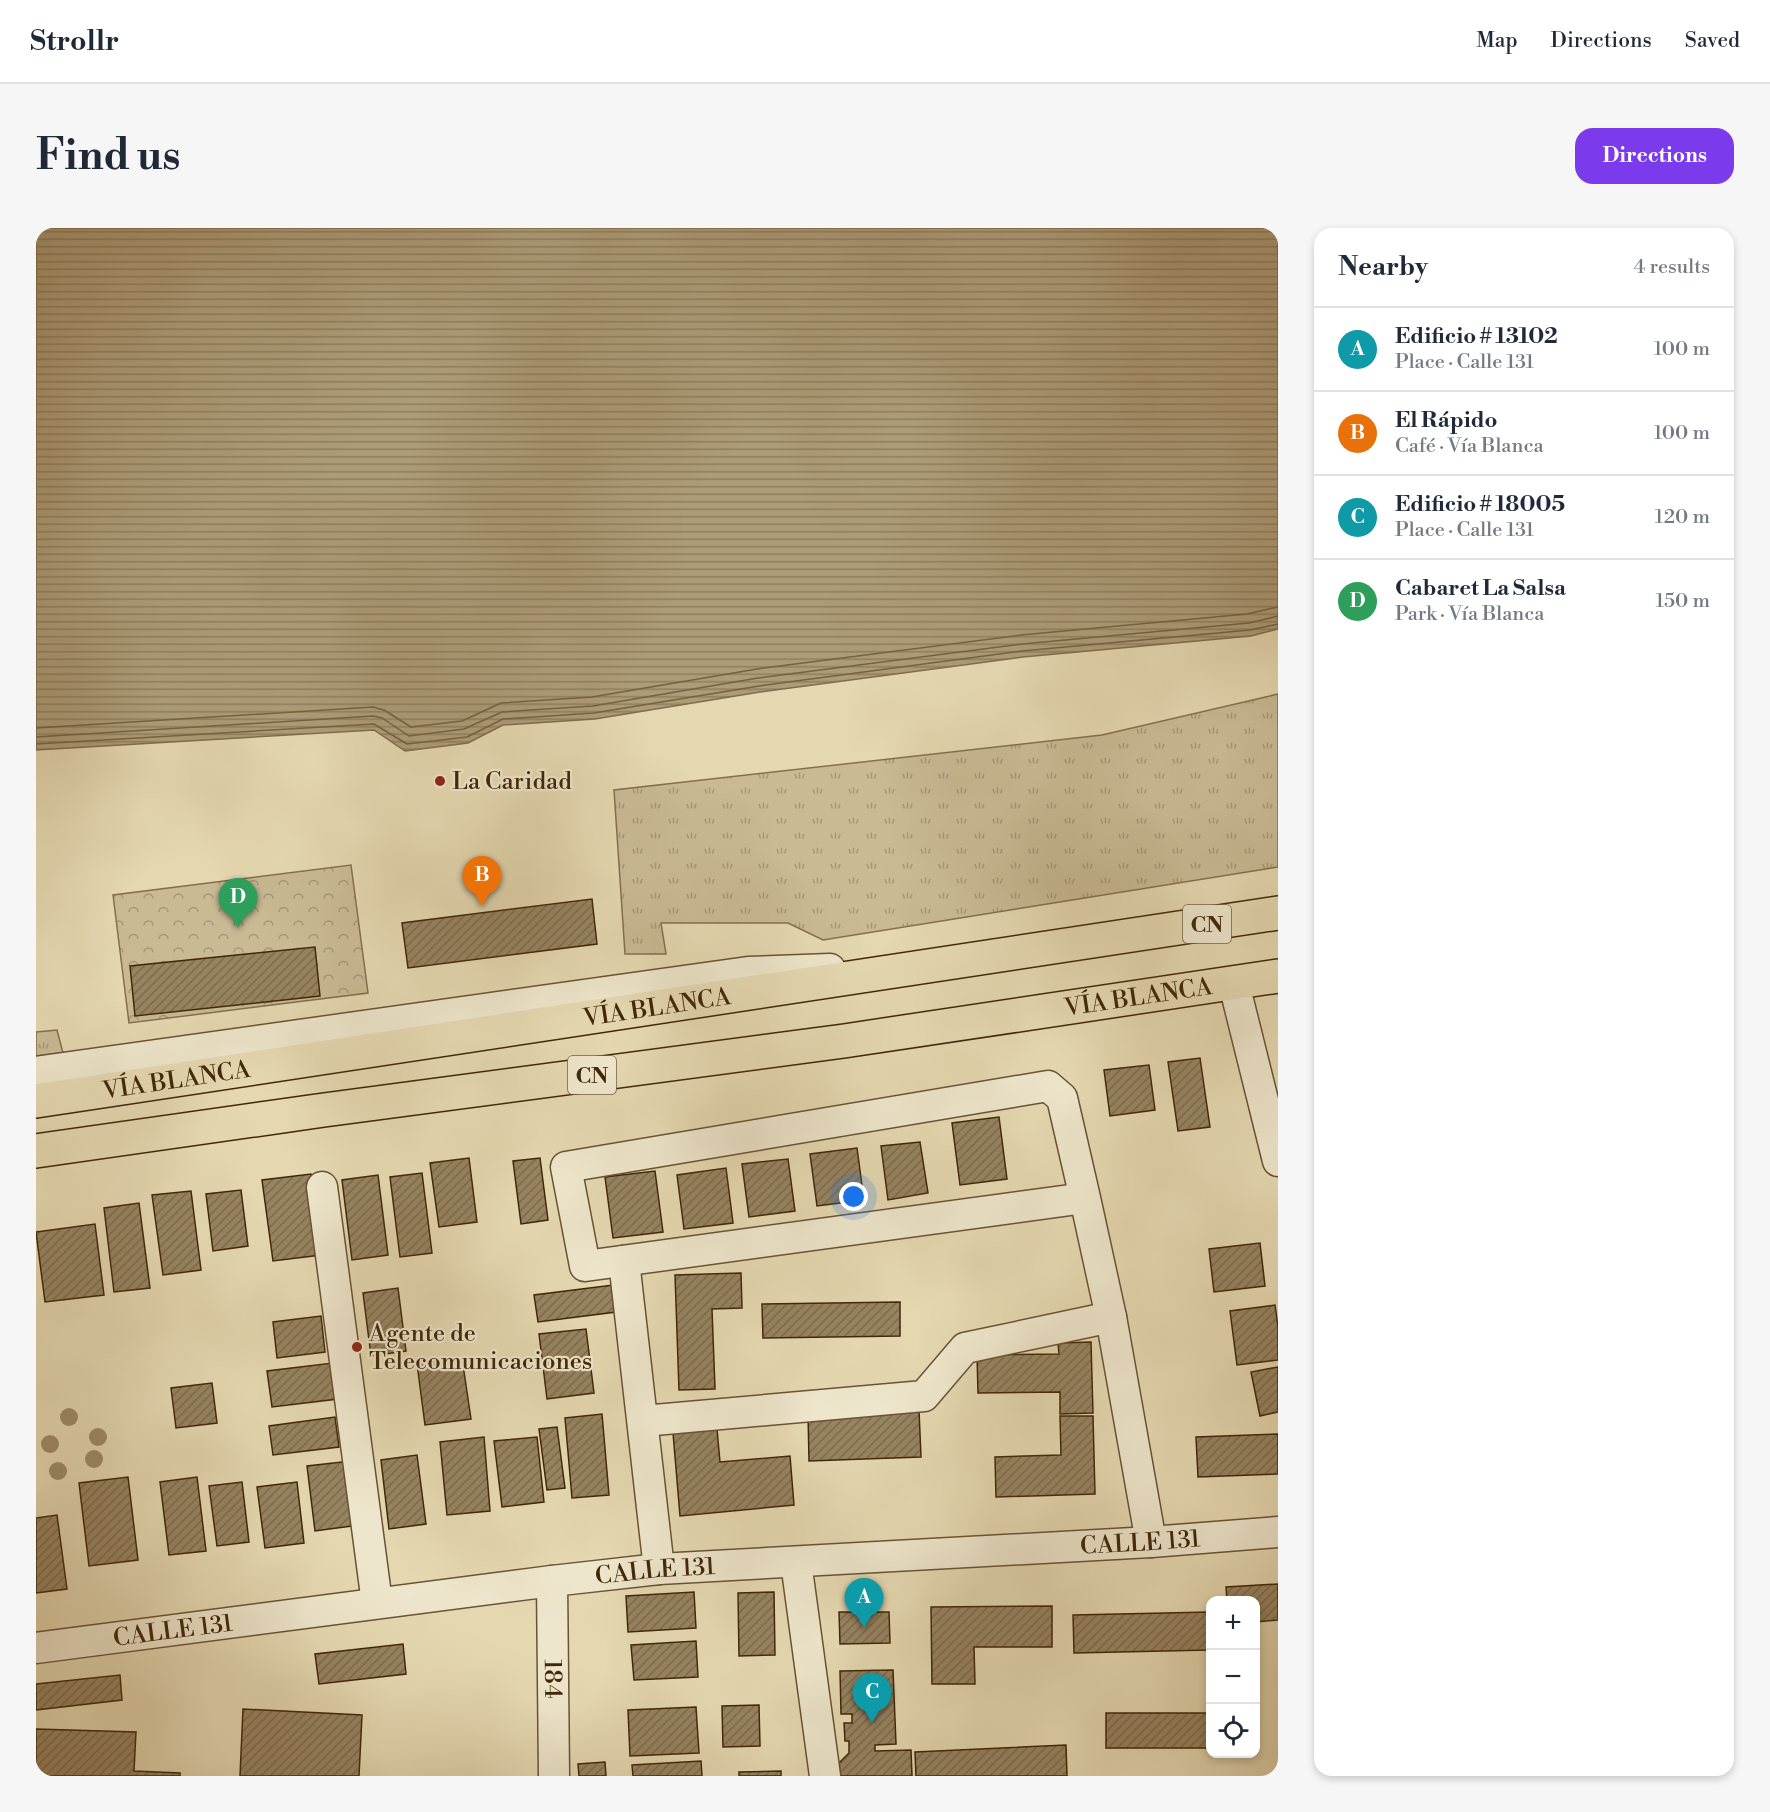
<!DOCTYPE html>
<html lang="en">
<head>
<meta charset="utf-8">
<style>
  body { margin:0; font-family:"Libre Bodoni",serif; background:#f6f6f7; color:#1f2937 }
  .controls { position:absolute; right:18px; bottom:18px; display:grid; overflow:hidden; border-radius:12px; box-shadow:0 3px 9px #0003 }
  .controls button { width:54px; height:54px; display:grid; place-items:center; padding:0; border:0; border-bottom:2px solid #e0e1e3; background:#fff; color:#1f2937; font:30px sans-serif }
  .you { position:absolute; left:818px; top:969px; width:21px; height:21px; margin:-15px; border:4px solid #fff; border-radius:50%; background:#1a73e8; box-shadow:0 0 0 9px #1a73e833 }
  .badge { display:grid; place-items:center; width:39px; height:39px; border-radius:50%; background:#7c3aed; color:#fff; font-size:20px; font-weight:700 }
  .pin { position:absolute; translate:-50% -50px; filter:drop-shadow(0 2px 3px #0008) }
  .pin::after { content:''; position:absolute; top:32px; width:21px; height:18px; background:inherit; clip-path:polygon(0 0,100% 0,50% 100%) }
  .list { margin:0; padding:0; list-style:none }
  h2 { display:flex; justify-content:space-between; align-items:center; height:78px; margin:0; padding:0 24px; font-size:26px }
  h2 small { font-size:20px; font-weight:400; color:#747a83 }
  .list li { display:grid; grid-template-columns:39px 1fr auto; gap:18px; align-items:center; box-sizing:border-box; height:84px; padding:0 24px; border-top:2px solid #e0e1e3 }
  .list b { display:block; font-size:22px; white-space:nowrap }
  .list p { margin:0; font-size:20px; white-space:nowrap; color:#747a83 }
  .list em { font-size:20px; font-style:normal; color:#747a83 }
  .icon { flex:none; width:33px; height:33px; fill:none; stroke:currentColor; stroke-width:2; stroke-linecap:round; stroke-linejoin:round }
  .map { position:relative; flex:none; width:1242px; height:1548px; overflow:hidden; border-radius:18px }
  header { display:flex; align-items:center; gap:36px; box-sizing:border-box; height:84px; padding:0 30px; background:#fff; border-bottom:2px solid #e0e1e3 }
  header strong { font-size:28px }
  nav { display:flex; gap:33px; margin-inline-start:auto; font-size:21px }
  .intro { display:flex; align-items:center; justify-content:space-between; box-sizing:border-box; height:144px; padding:0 36px }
  h1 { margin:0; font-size:42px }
  .button { padding:15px 27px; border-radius:18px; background:#7c3aed; color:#fff; font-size:21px; font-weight:700 }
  main { display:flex; gap:36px; padding:0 36px }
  aside { flex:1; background:#fff; border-radius:18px; box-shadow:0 3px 9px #0003 }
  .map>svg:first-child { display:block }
  .grass { fill:url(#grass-tufts); stroke:#84704e; stroke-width:1.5 }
  .park { fill:url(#park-crowns); stroke:#84704e; stroke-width:1.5 }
  .water { fill:url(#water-rules); stroke:#816d4b; stroke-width:1.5 }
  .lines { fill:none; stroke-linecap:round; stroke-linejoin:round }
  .shore { stroke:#766240; stroke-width:1.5 }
  .building { fill:url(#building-hatch); stroke:#402708; stroke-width:1.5 }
  .minor-casing { stroke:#695332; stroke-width:33 }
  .highway-casing { stroke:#402708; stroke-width:36 }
  .minor { stroke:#eee6cc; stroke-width:30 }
  .highway { stroke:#e5d8b1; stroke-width:33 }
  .tree { fill:#9d8b67 }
  .poi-dot { fill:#8f2418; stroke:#eee6cc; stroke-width:2 }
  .labels { text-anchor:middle; stroke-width:4.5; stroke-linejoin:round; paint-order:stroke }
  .shield { fill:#eee6cc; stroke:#746043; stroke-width:1.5 }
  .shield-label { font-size:22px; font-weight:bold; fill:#402708 }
  .poi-label { font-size:24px; fill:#402708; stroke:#eee6cc; text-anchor:start }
  .street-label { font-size:24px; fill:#402708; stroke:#eee6cc }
</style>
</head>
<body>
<header>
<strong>Strollr</strong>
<nav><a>Map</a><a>Directions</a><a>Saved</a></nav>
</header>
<div class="intro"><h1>Find us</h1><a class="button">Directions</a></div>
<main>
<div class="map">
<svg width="1242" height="1548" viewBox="0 0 1242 1548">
  <defs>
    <pattern id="grass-tufts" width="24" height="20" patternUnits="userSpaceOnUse" patternTransform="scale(1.5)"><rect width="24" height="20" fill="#c9ba94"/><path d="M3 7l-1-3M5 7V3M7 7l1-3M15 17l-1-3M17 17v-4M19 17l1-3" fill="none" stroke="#a59777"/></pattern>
    <pattern id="park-crowns" width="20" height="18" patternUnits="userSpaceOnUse" patternTransform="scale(1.5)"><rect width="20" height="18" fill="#c9ba94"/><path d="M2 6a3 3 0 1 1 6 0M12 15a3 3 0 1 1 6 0" fill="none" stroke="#a59777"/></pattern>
    <pattern id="water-rules" width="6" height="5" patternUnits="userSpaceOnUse" patternTransform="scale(1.5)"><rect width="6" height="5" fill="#ad9c78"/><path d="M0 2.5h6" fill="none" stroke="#8e7f60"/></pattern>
    <pattern id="building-hatch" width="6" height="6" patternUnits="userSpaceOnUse" patternTransform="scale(1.5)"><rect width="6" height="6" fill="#968360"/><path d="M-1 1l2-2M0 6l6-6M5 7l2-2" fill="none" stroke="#7c6b4d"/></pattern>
  </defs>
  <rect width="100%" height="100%" fill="#e5d8b1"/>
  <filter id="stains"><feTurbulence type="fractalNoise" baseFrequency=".00333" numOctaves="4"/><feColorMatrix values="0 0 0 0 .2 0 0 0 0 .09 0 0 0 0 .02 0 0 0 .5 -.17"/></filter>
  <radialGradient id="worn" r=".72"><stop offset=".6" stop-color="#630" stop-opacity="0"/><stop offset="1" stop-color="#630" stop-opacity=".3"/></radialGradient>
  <!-- grass -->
  <g class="grass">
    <path d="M1242 466V639L787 712 752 695H625L630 726H589L578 562 1066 507Z"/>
    <path d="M21 802 27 825 0 828V804Z"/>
  </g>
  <!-- park -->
  <path class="park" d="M315 637 332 765 93 795 77 667Z"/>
  <!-- water -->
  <path class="water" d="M0 0H1242V401L1215 408 987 429 724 464 559 491 467 497 432 515 369 523 338 502 0 522Z"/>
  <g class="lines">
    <!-- shore -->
    <g class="shore">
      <path d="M0 500 337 479 348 482 375 499 426 493 465 475 556 469 721 441 985 407 1211 386 1242 379"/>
      <path d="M0 509 337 488 346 490 373 508 428 501 466 484 557 478 722 450 986 416 1213 395 1242 388"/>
      <path d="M0 516 338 496 371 516 431 509 467 491 558 485 723 458 986 423 1214 402 1242 396"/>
    </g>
  </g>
  <!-- building -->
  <g class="building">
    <path d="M556 671 561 716 372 740 366 695Z"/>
    <path d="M279 719 284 768 99 788 94 738Z"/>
    <path d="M1164 830 1174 899 1142 903 1132 834Z"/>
    <path d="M1113 837 1119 882 1074 888 1068 842Z"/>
    <path d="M963 889 971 951 924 957 916 895Z"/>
    <path d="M884 914 892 965 852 972 845 918Z"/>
    <path d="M821 920 828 972 781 978 774 926Z"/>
    <path d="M433 930 441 994 403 999 394 935Z"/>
    <path d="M504 930 512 992 485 996 477 933Z"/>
    <path d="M752 931 759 983 713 989 706 936Z"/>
    <path d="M690 940 697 995 648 1001 641 947Z"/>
    <path d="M619 943 627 1004 577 1010 569 949Z"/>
    <path d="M386 945 396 1025 364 1029 354 949Z"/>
    <path d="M275 946 285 1027 237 1033 226 952Z"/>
    <path d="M342 947 352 1027 316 1032 306 952Z"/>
    <path d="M205 962 212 1018 177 1023 170 966Z"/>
    <path d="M155 963 165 1042 127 1047 116 967Z"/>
    <path d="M103 975 114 1060 78 1064 68 980Z"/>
    <path d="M59 996 68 1067 9 1074 0 1004Z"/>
    <path d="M1224 1015 1229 1058 1178 1064 1173 1021Z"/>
    <path d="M705 1045 706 1080 676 1081 679 1161 643 1162 639 1047Z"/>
    <path d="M577 1057 580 1084 502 1094 498 1067Z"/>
    <path d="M362 1060 370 1123 335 1128 327 1065Z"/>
    <path d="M864 1074V1108L727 1110 726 1076Z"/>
    <path d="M1239 1077 1242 1099V1132L1201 1137 1194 1083Z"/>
    <path d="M285 1088 289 1124 241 1130 237 1094Z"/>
    <path d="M550 1101 558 1165 511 1171 503 1106Z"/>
    <path d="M1055 1114 1057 1185 1024 1186V1164L942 1165 941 1127 1023 1126 1022 1115Z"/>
    <path d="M426 1130 435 1191 389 1197 381 1136Z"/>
    <path d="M297 1135 302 1171 236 1179 231 1143Z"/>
    <path d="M1242 1139V1184L1224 1188 1215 1144Z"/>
    <path d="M176 1155 181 1195 140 1200 135 1160Z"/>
    <path d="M883 1182 885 1229 773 1233 772 1186Z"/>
    <path d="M566 1186 573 1267 536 1270 529 1190Z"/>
    <path d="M1024 1188H1057L1059 1266 960 1269 959 1229 1025 1227Z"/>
    <path d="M299 1189 303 1219 237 1227 233 1198Z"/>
    <path d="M521 1199 529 1260 511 1262 503 1201Z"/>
    <path d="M681 1201 684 1234 754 1228 758 1277 644 1288 637 1205Z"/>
    <path d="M1242 1206V1246L1162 1249 1160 1209Z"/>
    <path d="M448 1209 454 1283 411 1287 404 1214Z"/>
    <path d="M501 1209 508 1274 466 1279 458 1213Z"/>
    <path d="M381 1227 390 1296 353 1301 345 1232Z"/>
    <path d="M315 1233 323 1297 279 1303 271 1238Z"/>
    <path d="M92 1249 102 1332 53 1338 43 1255Z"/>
    <path d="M161 1249 170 1323 133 1327 124 1254Z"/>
    <path d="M206 1254 213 1314 181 1318 173 1258Z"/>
    <path d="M261 1254 268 1315 229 1320 221 1259Z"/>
    <path d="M21 1287 31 1361 0 1365V1290Z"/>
    <path d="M1242 1356V1392L1220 1394V1372H1191L1190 1359Z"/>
    <path d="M658 1364 660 1400 592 1404 590 1368Z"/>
    <path d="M738 1364 739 1427 703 1428 702 1365Z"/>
    <path d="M1016 1378V1419H938L939 1456H896L895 1379Z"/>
    <path d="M803 1384H853L854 1415 804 1416Z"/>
    <path d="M1174 1384V1422L1038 1425 1037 1387Z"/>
    <path d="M660 1413 662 1449 598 1452 595 1417Z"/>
    <path d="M367 1416 370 1446 283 1456 279 1426Z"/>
    <path d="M857 1442 860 1516 839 1517V1523L875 1522 876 1548H804L803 1535 813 1525V1513H809L808 1495H816V1486H805L804 1443Z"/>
    <path d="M84 1447 86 1472 0 1482V1456Z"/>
    <path d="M723 1477 724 1518 687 1519 686 1478Z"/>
    <path d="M660 1479 663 1525 594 1528 592 1482Z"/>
    <path d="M207 1481 326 1487 323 1548H204Z"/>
    <rect x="1070" y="1485" width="104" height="35"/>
    <path d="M0 1501 100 1504 98 1543 144 1545V1548H0Z"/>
    <path d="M1030 1517 1031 1548H880L879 1524Z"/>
    <path d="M665 1533 666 1548H597L596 1537Z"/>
    <path d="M569 1534 570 1548H543L542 1536Z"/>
    <path d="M745 1543V1548H703V1544Z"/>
  </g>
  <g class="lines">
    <!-- minor casing -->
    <g class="minor-casing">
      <g id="minor">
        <path d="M1198 756 1242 933"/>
        <path d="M0 844 712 744 794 741"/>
        <path d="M286 959 341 1375"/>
        <path d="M1049 970 549 1038 530 939 1012 858 1026 870 1049 970 1075 1089 1115 1314"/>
        <path d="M588 1033 623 1341"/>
        <path d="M607 1193 888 1168 929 1120 1075 1089"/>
        <path d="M760 1334 789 1548"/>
        <path id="s1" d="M516 1353 518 1548"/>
        <path id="s2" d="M0 1420 516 1353 623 1341 1115 1314 1242 1304"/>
      </g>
    </g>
    <!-- highway casing -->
    <g class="highway-casing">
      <g id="highway">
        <path id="s3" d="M0 873 1242 685"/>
        <path id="s4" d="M0 923 288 882 808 813 1242 748"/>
      </g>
    </g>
    <!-- minor -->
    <use href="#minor" class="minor"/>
    <!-- highway -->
    <use href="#highway" class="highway"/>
  </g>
  <!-- trees -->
  <g class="tree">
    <circle cx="33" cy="1189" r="9"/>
    <circle cx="62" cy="1209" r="9"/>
    <circle cx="14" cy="1216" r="9"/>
    <circle cx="58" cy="1231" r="9"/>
    <circle cx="22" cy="1243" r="9"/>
  </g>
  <!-- markers -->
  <g class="poi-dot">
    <circle cx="404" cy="553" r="6"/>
    <circle cx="321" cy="1119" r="6"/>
  </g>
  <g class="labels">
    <!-- shield labels -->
    <g class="shield">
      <rect x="1147" y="677" width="48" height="38" rx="4.5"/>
      <rect x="532" y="828" width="48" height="38" rx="4.5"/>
    </g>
    <g class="shield-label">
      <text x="1171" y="704">CN</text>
      <text x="556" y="855">CN</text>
    </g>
    <!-- poi labels -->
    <g class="poi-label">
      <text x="416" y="561">La Caridad</text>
      <text x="333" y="1113">Agente de<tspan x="333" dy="28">Telecomunicaciones</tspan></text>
    </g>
    <!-- street labels -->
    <g class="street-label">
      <text dy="8" stroke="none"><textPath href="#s4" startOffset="1113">VÍA BLANCA</textPath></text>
      <text dy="8" stroke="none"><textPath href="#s3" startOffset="628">VÍA BLANCA</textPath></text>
      <text dy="8" stroke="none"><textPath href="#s3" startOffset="142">VÍA BLANCA</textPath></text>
      <text dy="8" stroke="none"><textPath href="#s2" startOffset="1110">CALLE 131</textPath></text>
      <text dy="8" stroke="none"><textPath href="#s2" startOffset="624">CALLE 131</textPath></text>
      <text dy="8" stroke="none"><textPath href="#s2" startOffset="138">CALLE 131</textPath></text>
      <text dy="8" stroke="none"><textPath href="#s1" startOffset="98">184</textPath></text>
    </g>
  </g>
  <rect width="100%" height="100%" filter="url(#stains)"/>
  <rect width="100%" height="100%" fill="url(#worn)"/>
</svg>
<div class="controls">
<button>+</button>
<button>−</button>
<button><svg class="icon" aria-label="locate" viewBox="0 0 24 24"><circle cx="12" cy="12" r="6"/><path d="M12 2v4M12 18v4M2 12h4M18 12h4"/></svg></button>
</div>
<div class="you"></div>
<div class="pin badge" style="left:828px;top:1400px;background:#0f9aa8">A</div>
<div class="pin badge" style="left:446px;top:678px;background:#e8710a">B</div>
<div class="pin badge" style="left:836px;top:1495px;background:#0f9aa8">C</div>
<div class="pin badge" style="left:202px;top:700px;background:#2e9e5b">D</div>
</div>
<aside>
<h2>Nearby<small>4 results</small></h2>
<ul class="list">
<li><span class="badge" style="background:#0f9aa8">A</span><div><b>Edificio # 13102</b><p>Place · Calle 131</p></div><em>100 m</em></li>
<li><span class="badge" style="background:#e8710a">B</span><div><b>El Rápido</b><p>Café · Vía Blanca</p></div><em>100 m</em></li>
<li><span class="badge" style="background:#0f9aa8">C</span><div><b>Edificio # 18005</b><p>Place · Calle 131</p></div><em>120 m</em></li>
<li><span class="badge" style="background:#2e9e5b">D</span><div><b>Cabaret La Salsa</b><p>Park · Vía Blanca</p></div><em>150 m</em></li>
</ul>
</aside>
</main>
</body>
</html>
